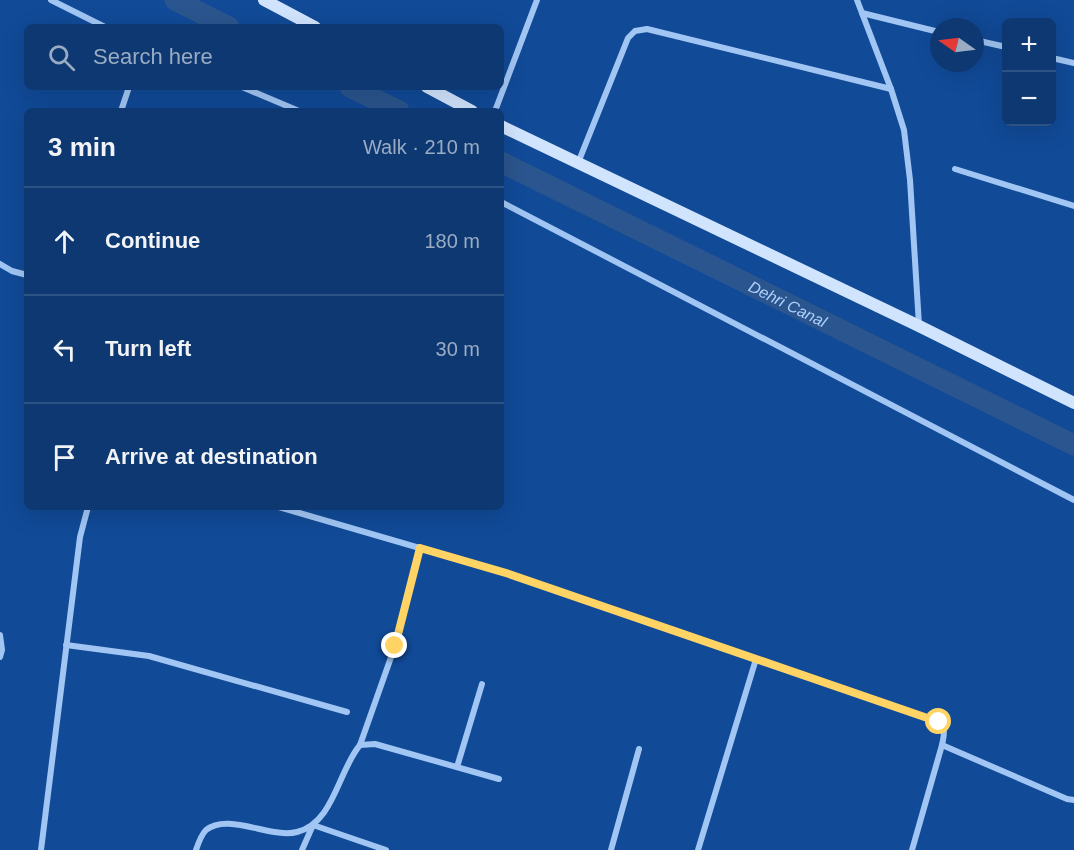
<!DOCTYPE html>
<html lang="en">
<head>
<meta charset="utf-8">
<style>
  body { margin:0; font-family:Arial,sans-serif; background:#163f76; color:#f1f3f6 }
  .controls { position:absolute; right:18px; top:18px; display:grid; overflow:hidden; border-radius:9px; box-shadow:0 6px 24px #0002 }
  .controls button { width:54px; height:54px; display:grid; place-items:center; padding:0; border:0; border-bottom:2px solid #2d5284; background:#0d3871; color:#f1f3f6; font:30px sans-serif }
  .compass { position:absolute; left:930px; top:18px; width:54px; height:54px; border-radius:50%; background:#0d3871; box-shadow:0 6px 24px #0002; rotate:284deg }
  .stop { position:absolute; width:18px; height:18px; margin:-14px; border:4px solid #ffd464; border-radius:50%; background:#fff }
  .stop.end { background:#ffd464; border-color:#fff; box-shadow:0 2px 6px #0008 }
  .list { margin:0; padding:0; list-style:none }
  h2 { display:flex; justify-content:space-between; align-items:center; height:78px; margin:0; padding:0 24px; font-size:26px }
  h2 small { font-size:20px; font-weight:400; color:#9aacc3 }
  .list li { display:grid; grid-template-columns:39px 1fr auto; gap:18px; align-items:center; box-sizing:border-box; height:108px; padding:0 24px; border-top:2px solid #2d5284 }
  .list b { display:block; font-size:22px; white-space:nowrap }
  .list em { font-size:20px; font-style:normal; color:#9aacc3 }
  .icon { flex:none; width:33px; height:33px; fill:none; stroke:currentColor; stroke-width:2; stroke-linecap:round; stroke-linejoin:round }
  .map { position:relative; flex:none; width:1074px; height:850px; overflow:hidden }
  .search { position:absolute; background:#0d3871; box-shadow:0 6px 24px #0002; left:24px; top:24px; width:480px; height:66px; display:flex; align-items:center; gap:15px; box-sizing:border-box; padding:0 21px; border-radius:9px; color:#9aacc3; font-size:22px }
  .panel { position:absolute; background:#0d3871; box-shadow:0 6px 24px #0002; left:24px; top:108px; width:480px; height:402px; border-radius:9px }
  .map>svg:first-child { display:block }
  .lines { fill:none; stroke-linecap:round; stroke-linejoin:round }
  .canal { stroke:#2b558e; stroke-width:21 }
  .street { stroke:#a1c6f4; stroke-width:6 }
  .secondary { stroke:#d1e4fd; stroke-width:12 }
  .route { stroke:#ffd464; stroke-width:8 }
  .labels { text-anchor:middle; stroke-width:6; stroke-linejoin:round; paint-order:stroke }
  .water-label { font-size:16px; font-style:italic; fill:#aed0fa; stroke:#114a97 }
</style>
</head>
<body>
<div class="map">
<svg width="1074" height="850" viewBox="0 0 1074 850">
  <rect width="100%" height="100%" fill="#114a97"/>
  <g class="lines">
    <!-- canal -->
    <g class="canal">
      <path d="M175 0 229 27"/>
      <path d="M350 87 399 111"/>
      <path id="s1" d="M501 162 1074 445"/>
    </g>
    <!-- street -->
    <g class="street">
      <path d="M51 0 105 27"/>
      <path d="M857 0 891 89 904 130 910 180 919 325"/>
      <path d="M862 13 939 32"/>
      <path d="M975 40 1006 47"/>
      <path d="M1052 58 1074 63"/>
      <path d="M242 87 299 111"/>
      <path d="M121 111 129 87"/>
      <path d="M495 111 537 0"/>
      <path d="M578 163 628 38 635 31 647 29 891 89"/>
      <path d="M955 169 1074 206"/>
      <path d="M501 202 1074 500"/>
      <path d="M0 264 12 271 27 275"/>
      <path d="M279 507 509 574 939 722C946 729 944 735 942 745L912 850"/>
      <path d="M0 635 2 650 0 657"/>
      <path d="M66 645 149 656 347 712"/>
      <path d="M360 745 395 646 420 548"/>
      <path d="M942 745 1067 799 1074 800"/>
      <path d="M457 767 482 684"/>
      <path d="M41 850 80 537 88 507"/>
      <path d="M196 850C198 844 202 834 206 830 228 812 271 839 297 832 334 823 338 771 360 745L375 744 499 779"/>
      <path d="M302 850 313 825 386 850"/>
      <path d="M611 850 639 749"/>
      <path d="M698 850 756 659"/>
    </g>
    <!-- secondary -->
    <g class="secondary">
      <path d="M264 0 315 27"/>
      <path d="M427 87 472 111"/>
      <path d="M501 126 919 326 1074 403"/>
    </g>
  </g>
  <g class="lines">
    <!-- route -->
    <path class="route" d="M395 646 420 548 509 574 939 722"/>
  </g>
  <g class="labels">
    <!-- water labels -->
    <g class="water-label">
      <text dy="6" stroke="none"><textPath href="#s1" startOffset="320">Dehri Canal</textPath></text>
    </g>
  </g>
</svg>
<div class="controls">
<button>+</button>
<button>−</button>
</div>
<svg class="compass" viewBox="-18 -18 36 36"><path d="M0-13l5 13h-10z" fill="#e53935"/><path d="M0 13l5-13h-10z" fill="#9aacc3"/></svg>
<div class="stop" style="left:939px;top:722px"></div>
<div class="stop end" style="left:395px;top:646px"></div>
<div class="search"><svg class="icon" aria-label="search" viewBox="0 0 24 24"><circle cx="10" cy="10" r="6"/><path d="M15 15l6 6"/></svg>Search here</div>
<section class="panel">
<h2>3 min<small>Walk · 210 m</small></h2>
<ul class="list">
<li><svg class="icon" aria-label="ahead" viewBox="0 0 24 24"><path d="M12 20V5M6 11l6-6 6 6"/></svg><div><b>Continue</b></div><em>180 m</em></li>
<li><svg class="icon" aria-label="left" viewBox="0 0 24 24"><path d="M17 20v-9H6M10 6l-5 5 5 5"/></svg><div><b>Turn left</b></div><em>30 m</em></li>
<li><svg class="icon" aria-label="arrive" viewBox="0 0 24 24"><path d="M6 21V4h12l-3 4 3 4H6"/></svg><div><b>Arrive at destination</b></div></li>
</ul>
</section>
</div>
</body>
</html>
